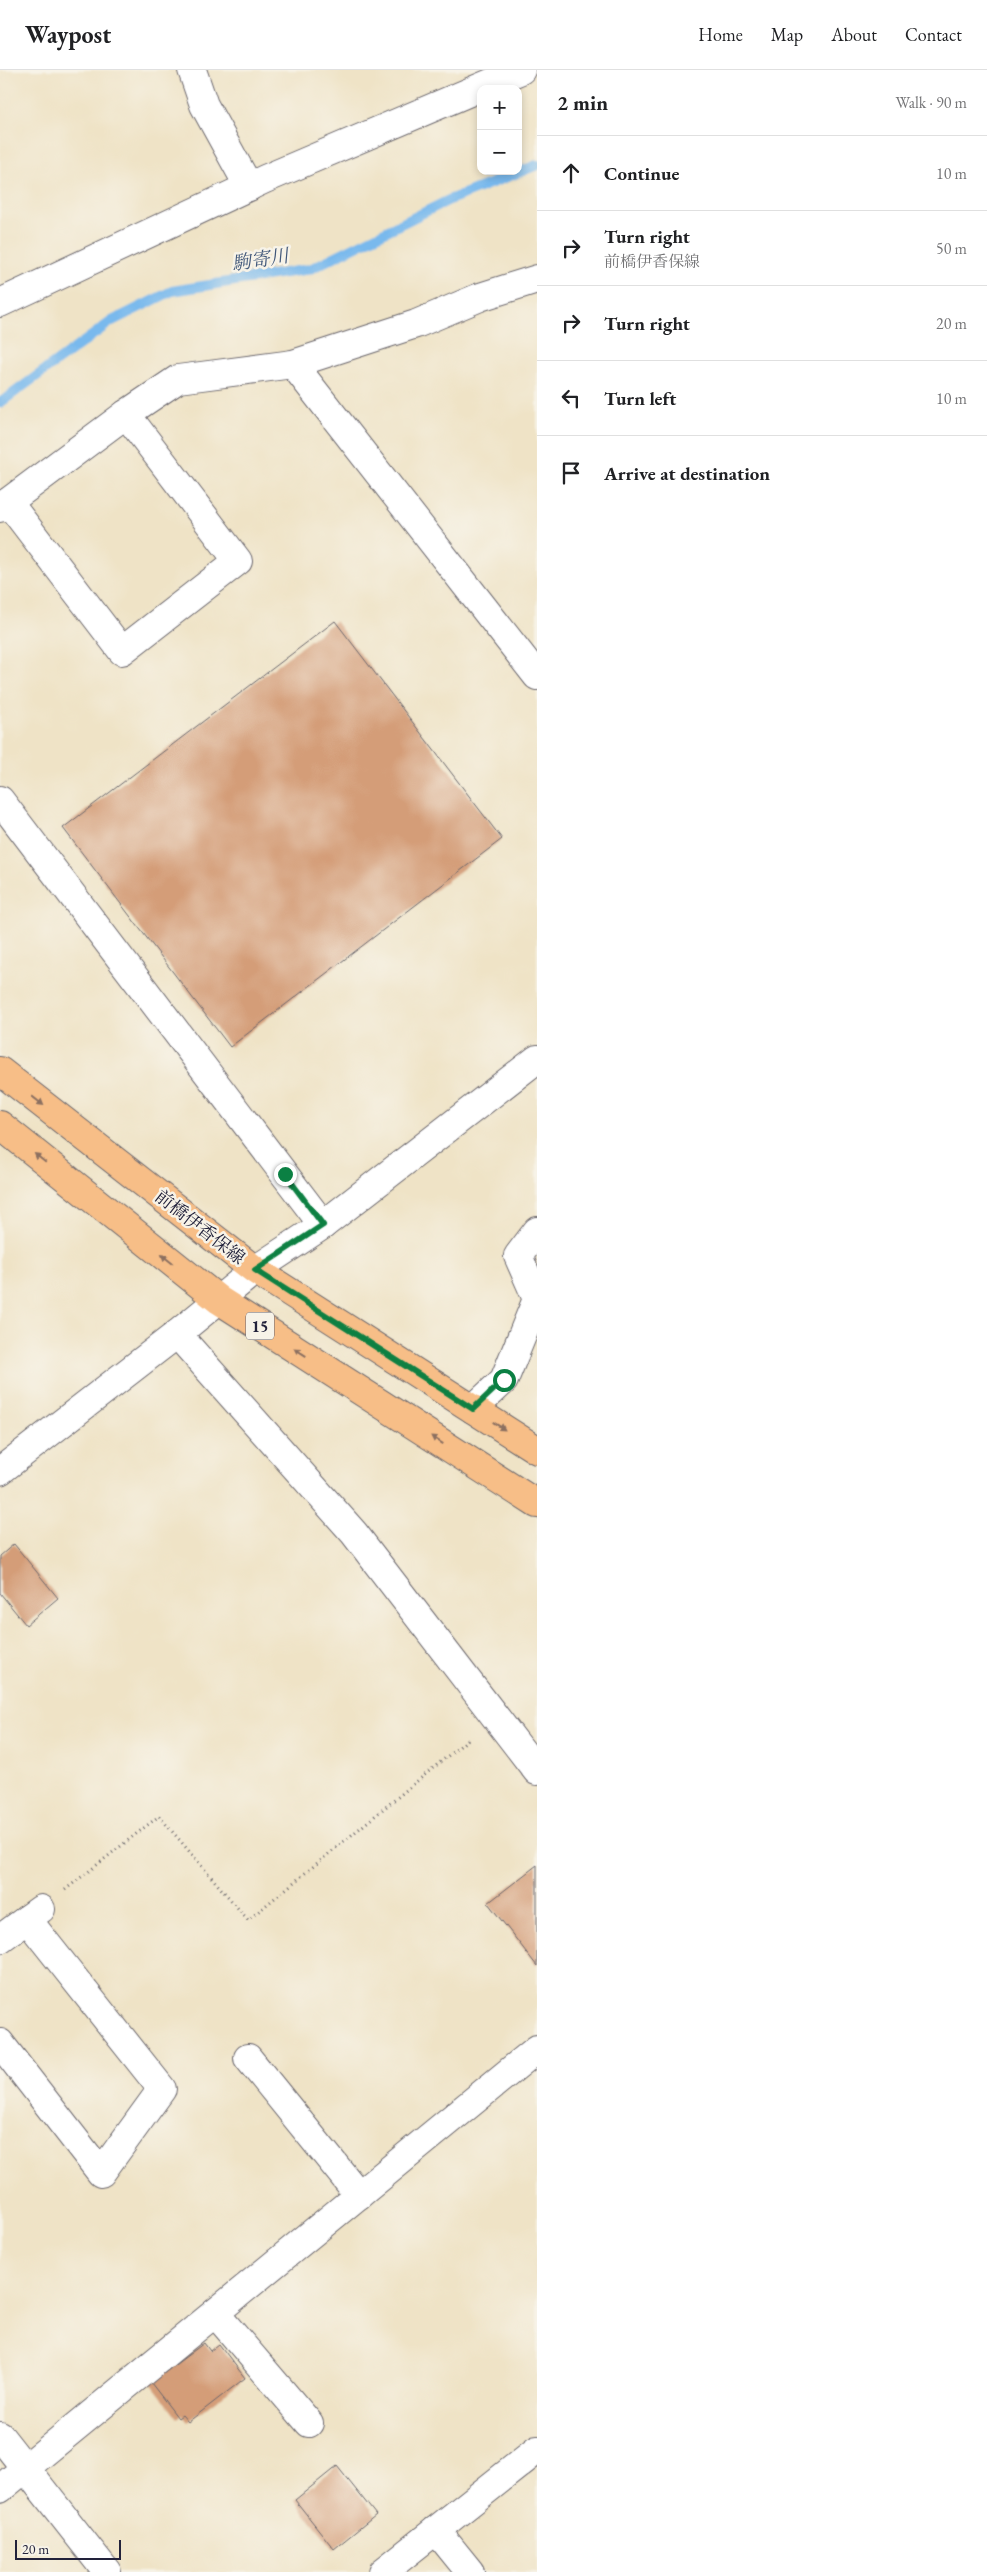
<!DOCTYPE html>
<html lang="en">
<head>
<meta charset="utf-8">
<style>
  body { margin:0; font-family:"EB Garamond","Noto Serif JP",serif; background:#f6f6f6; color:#202124 }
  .controls { position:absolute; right:15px; top:15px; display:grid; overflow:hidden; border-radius:10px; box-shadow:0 2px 8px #0003 }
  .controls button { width:45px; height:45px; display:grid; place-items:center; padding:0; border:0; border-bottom:1px solid #e0e0e0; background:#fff; color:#202124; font:25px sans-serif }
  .scale { position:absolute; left:15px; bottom:12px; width:106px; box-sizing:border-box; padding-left:5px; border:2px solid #22223b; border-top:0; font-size:14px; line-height:18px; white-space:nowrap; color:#22223b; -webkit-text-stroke:4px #f7f3e8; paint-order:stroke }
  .stop { position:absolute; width:15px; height:15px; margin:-11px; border:4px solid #0b8043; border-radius:50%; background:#fff }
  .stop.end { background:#0b8043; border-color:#fff; box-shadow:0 1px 5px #0008 }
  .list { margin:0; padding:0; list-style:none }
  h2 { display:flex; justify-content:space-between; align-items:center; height:65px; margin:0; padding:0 20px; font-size:21px }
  h2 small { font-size:16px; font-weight:400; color:#757577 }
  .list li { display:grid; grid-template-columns:32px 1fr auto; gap:15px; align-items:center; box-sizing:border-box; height:75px; padding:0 20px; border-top:1px solid #e0e0e0 }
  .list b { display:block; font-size:19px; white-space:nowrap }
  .list p { margin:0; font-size:16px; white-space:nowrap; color:#757577 }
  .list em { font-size:16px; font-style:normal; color:#757577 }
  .icon { flex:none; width:28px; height:28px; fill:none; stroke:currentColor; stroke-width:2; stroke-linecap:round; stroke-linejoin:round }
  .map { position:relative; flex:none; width:537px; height:2502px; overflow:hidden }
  header { display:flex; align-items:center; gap:30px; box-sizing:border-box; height:70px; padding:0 25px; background:#fff; border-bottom:1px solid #e0e0e0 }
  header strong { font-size:24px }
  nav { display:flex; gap:28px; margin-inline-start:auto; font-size:18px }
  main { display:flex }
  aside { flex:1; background:#fff }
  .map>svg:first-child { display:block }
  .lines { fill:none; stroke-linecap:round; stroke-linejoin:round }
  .stream { stroke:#79b9ed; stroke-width:10 }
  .building { fill:#d49d78 }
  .minor-casing { stroke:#6a666c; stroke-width:30 }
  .tertiary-casing { stroke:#6a666c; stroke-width:30 }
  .primary-casing { stroke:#6a666c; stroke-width:30 }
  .path { stroke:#6a666c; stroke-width:3; stroke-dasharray:1 4; stroke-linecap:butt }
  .minor { stroke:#fff; stroke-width:28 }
  .tertiary { stroke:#fff; stroke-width:28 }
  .primary { stroke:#f7be87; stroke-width:28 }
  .oneway { fill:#8c7061 }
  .route { stroke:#0b8043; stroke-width:6 }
  .labels { text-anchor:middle; stroke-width:5; stroke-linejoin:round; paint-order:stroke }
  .shield { fill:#f7f3e8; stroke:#62616f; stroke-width:1 }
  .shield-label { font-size:16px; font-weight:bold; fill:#22223b }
  .street-label { font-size:18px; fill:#22223b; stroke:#f7f3e8 }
  .water-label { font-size:19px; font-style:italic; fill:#405779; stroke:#f7f3e8 }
</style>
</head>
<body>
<header>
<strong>Waypost</strong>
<nav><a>Home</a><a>Map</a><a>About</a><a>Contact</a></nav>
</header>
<main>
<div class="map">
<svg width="537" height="2502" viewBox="0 0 537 2502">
  <rect width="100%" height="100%" fill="#f7f3e8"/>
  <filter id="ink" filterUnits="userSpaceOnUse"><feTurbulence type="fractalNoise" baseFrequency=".02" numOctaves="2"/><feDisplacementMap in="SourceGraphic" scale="10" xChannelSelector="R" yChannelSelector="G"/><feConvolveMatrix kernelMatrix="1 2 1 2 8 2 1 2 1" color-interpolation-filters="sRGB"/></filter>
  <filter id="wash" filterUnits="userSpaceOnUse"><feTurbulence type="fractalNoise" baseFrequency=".0096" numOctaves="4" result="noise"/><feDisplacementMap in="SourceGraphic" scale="20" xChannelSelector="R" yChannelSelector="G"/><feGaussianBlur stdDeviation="1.12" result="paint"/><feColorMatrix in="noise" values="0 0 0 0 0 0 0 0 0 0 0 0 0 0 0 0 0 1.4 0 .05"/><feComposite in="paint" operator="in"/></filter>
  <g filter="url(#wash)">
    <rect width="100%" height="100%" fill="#efe3c6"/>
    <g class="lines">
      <!-- stream -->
      <path class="stream" d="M0 333 112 251 172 221 310 199 449 130 537 95"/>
    </g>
    <g id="blocks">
      <!-- building -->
      <g class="building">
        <path d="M335 551 502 769 230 977 63 758Z"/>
        <path d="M14 1474 58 1528 26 1555 0 1523V1486Z"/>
        <path d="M537 1795V1896L488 1833Z"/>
        <path d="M204 2273 210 2281 219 2274 245 2308 188 2352 182 2345 178 2348 151 2313Z"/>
        <path d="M337 2396 376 2445 334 2479 295 2430Z"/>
      </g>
    </g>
  </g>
  <g filter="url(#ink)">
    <use href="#blocks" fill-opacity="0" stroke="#6a666c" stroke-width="1"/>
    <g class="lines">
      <!-- minor casing -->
      <g class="minor-casing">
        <g id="minor">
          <path d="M192 0 204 35 249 117"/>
          <path d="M0 233 265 109 521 0"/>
          <path d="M293 294 537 606"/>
          <path d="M8 432 122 581 238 491 126 344"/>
          <path d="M0 438 126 344 178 309 293 294 416 254 480 227 537 209"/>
          <path d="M0 730 323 1155"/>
          <path d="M177 1264 354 1463 537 1701"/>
          <path d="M473 1339 504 1310 537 1229 518 1186 537 1161"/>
          <path d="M0 1869 41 1839"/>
          <path d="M0 1973 101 2103 162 2019 27 1849"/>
          <path d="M248 1988 359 2125"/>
          <path d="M215 2243 309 2353"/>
          <path d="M0 2366 107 2502"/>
          <path d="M0 2419 537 1979"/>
          <path d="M436 2460 470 2502"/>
          <path d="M383 2502 537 2380"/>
        </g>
      </g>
      <!-- tertiary casing -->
      <g class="tertiary-casing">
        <path id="tertiary" d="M0 1401 177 1264 255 1200 323 1155 537 989"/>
      </g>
      <!-- primary casing -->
      <g class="primary-casing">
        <g id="primary">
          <path d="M0 1001 255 1200 537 1380"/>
          <path d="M0 1055 219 1230 537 1434"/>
        </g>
      </g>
      <!-- path -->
      <path class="path" d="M65 1820 159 1746 248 1850 471 1667"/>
      <!-- minor -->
      <use href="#minor" class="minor"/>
      <!-- tertiary -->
      <use href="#tertiary" class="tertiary"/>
      <!-- primary -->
      <use href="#primary" class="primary"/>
    </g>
    <!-- one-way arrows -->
    <defs><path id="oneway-solid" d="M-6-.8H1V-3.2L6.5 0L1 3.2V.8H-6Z" transform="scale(1.25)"/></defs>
    <g class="oneway">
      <use href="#oneway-solid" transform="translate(38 1031) rotate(38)"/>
      <use href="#oneway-solid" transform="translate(40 1088) rotate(-141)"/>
      <use href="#oneway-solid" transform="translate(167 1189) rotate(-141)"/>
      <use href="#oneway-solid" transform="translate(300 1282) rotate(-147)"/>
      <use href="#oneway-solid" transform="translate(499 1356) rotate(33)"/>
      <use href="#oneway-solid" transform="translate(437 1370) rotate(-147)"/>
    </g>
  </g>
  <g class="lines" filter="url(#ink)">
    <!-- route -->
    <path class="route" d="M285 1104 323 1155 255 1200 473 1339 504 1310"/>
  </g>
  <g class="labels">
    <!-- shield labels -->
    <rect class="shield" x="246" y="1242.5" width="28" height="27" rx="4"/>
    <g class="shield-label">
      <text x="260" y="1262">15</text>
    </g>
    <!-- street labels -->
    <g class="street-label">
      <text transform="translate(200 1157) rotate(38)" y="6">前橋伊香保線</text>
    </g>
    <!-- water labels -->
    <g class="water-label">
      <text transform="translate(260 189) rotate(-9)" y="7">駒寄川</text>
    </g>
  </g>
</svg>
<div class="controls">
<button>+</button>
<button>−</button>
</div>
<div class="scale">20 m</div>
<div class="stop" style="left:504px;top:1310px"></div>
<div class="stop end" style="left:285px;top:1104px"></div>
</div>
<aside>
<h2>2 min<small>Walk · 90 m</small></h2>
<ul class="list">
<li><svg class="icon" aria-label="ahead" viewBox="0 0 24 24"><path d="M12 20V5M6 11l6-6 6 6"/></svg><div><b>Continue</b></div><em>10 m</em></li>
<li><svg class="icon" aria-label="right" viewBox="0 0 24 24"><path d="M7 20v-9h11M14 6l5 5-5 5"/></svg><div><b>Turn right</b><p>前橋伊香保線</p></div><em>50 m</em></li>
<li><svg class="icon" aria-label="right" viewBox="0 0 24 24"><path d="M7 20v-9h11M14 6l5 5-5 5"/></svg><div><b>Turn right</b></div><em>20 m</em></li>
<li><svg class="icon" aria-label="left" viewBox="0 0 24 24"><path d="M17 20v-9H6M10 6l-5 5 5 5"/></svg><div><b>Turn left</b></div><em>10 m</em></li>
<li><svg class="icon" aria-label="arrive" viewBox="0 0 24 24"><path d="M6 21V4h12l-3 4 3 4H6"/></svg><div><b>Arrive at destination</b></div></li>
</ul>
</aside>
</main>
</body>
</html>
